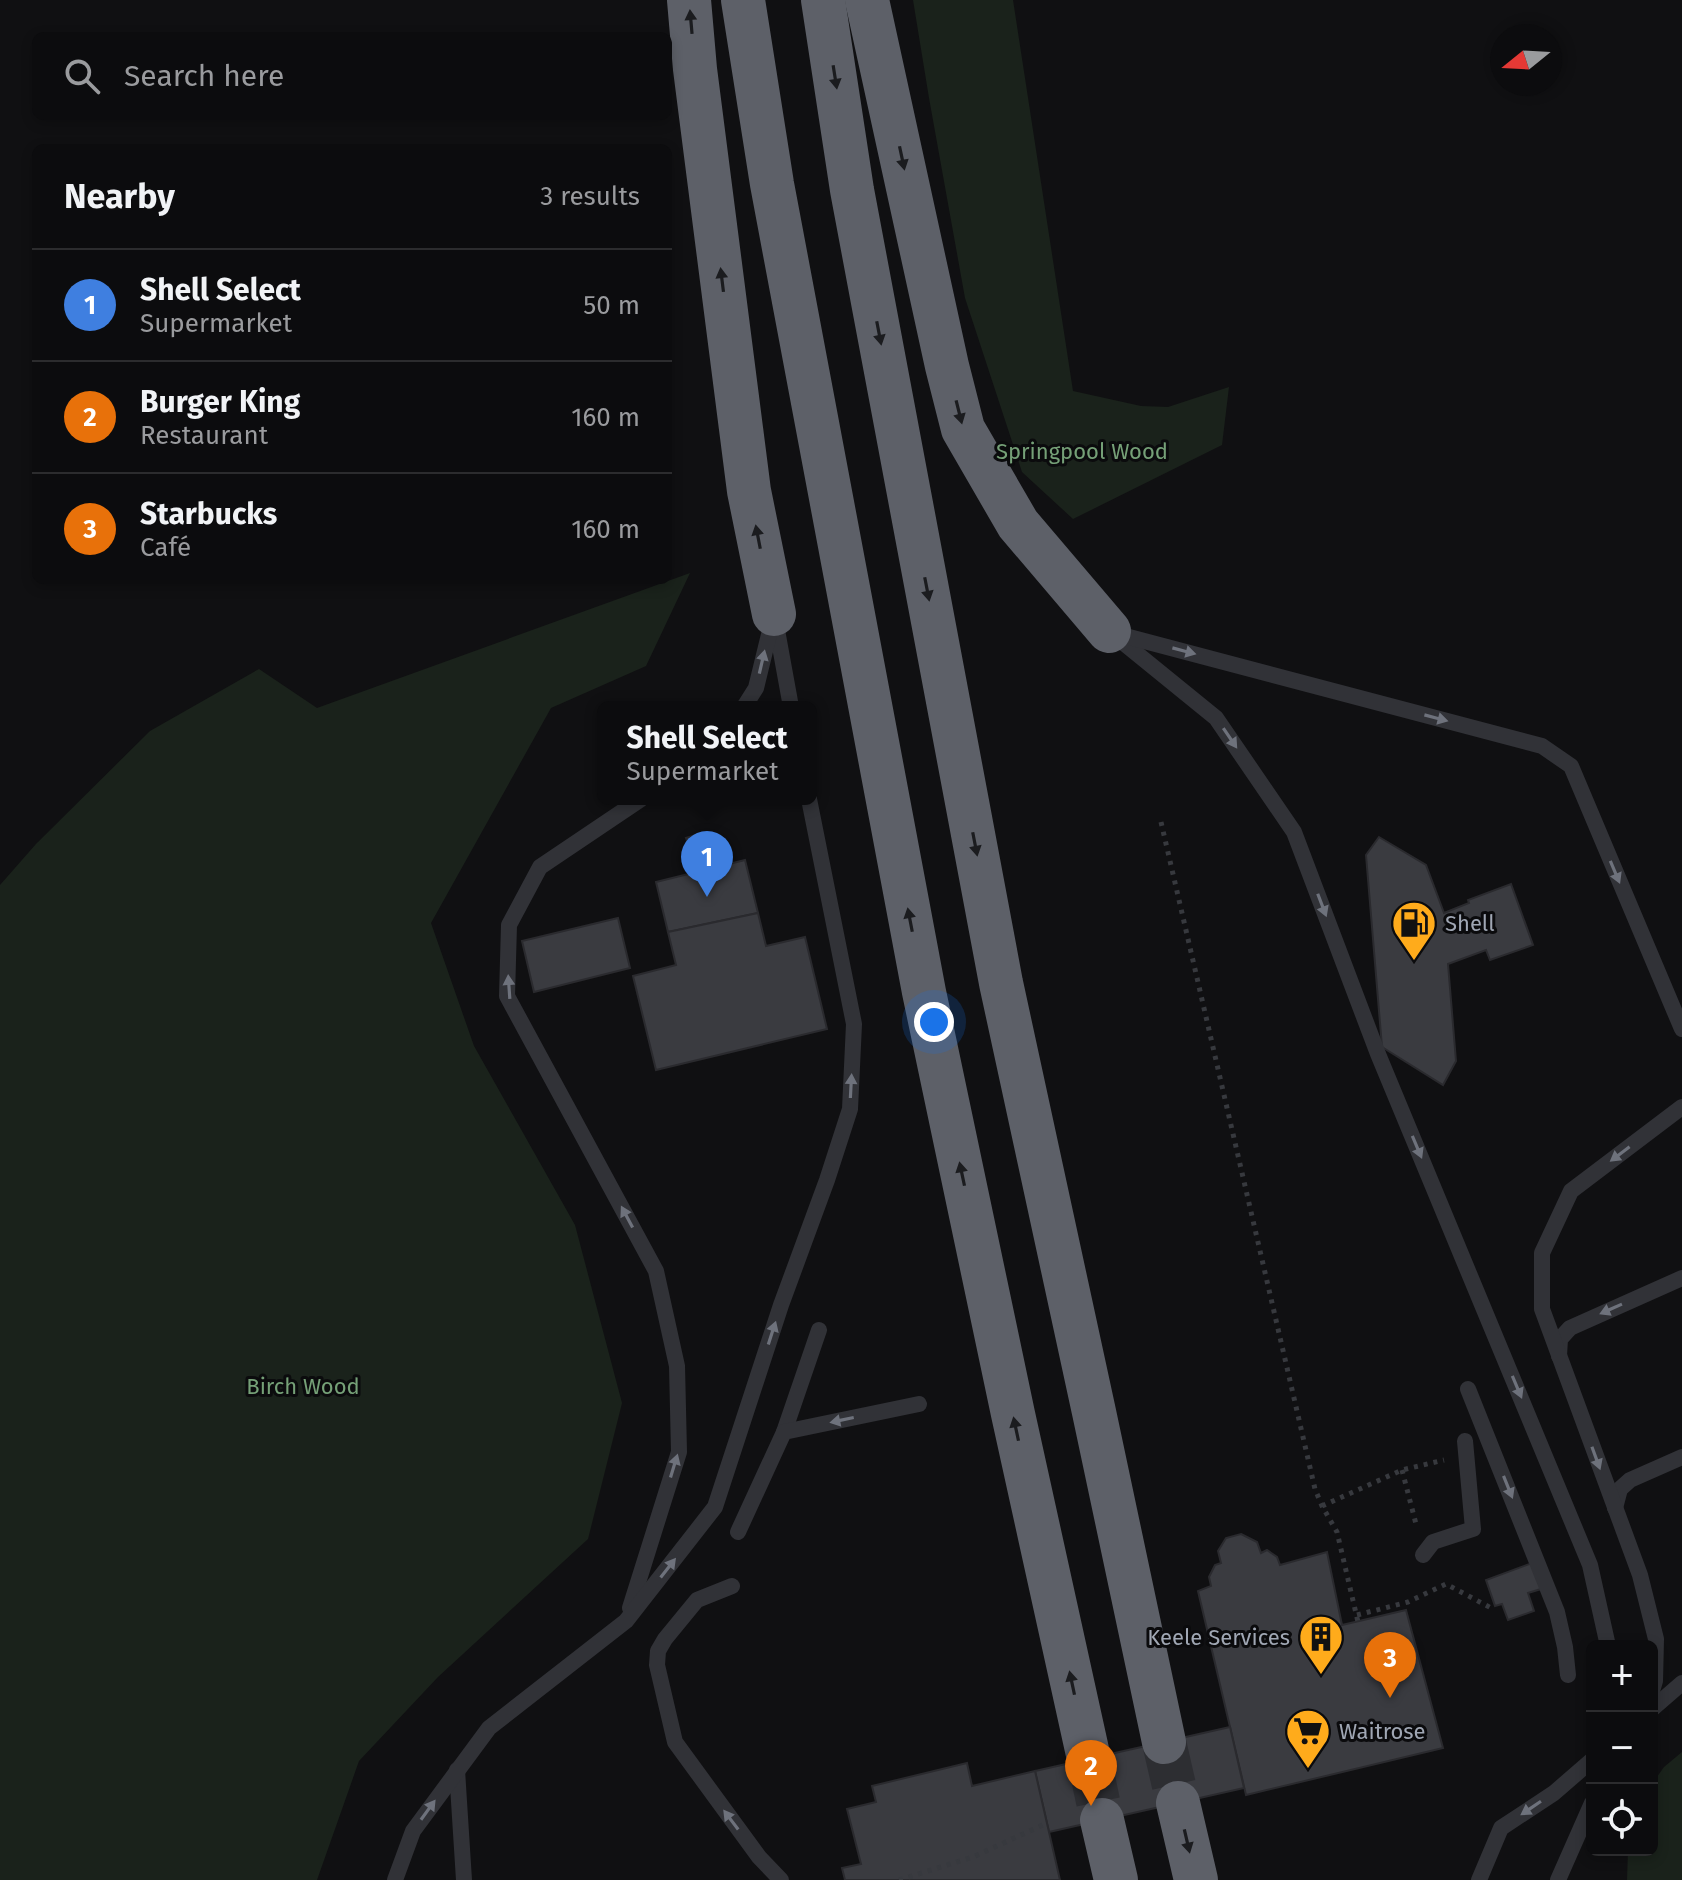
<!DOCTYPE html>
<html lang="en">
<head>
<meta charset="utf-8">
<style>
  body { margin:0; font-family:"Fira Sans",sans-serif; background:#1a1a1c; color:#f1f3f6 }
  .controls { position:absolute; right:24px; bottom:24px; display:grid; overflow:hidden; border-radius:12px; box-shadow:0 4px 12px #0003 }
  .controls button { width:72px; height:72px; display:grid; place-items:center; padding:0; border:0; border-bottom:2px solid #2c2c2e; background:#0c0c0e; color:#f1f3f6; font:40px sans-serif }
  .compass { position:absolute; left:1490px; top:24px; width:72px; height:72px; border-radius:50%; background:#0c0c0e; box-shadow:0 4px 12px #0003; rotate:252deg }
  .you { position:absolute; left:934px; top:1022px; width:28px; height:28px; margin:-20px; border:6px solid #fff; border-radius:50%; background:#1a73e8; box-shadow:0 0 0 12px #1a73e833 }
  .badge { display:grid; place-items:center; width:52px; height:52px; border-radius:50%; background:#ea580c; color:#fff; font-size:26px; font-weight:700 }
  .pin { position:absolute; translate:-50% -66px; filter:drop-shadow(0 2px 4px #0008) }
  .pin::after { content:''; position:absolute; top:42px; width:28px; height:24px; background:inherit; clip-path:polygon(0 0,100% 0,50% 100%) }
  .popup { position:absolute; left:597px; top:701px; width:220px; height:104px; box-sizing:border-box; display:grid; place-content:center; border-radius:12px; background:#0c0c0e; filter:drop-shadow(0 2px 6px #0005); font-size:26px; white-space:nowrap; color:#9a9b9e }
  .popup b { font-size:30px; color:#f1f3f6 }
  .popup::after { content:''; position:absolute; left:50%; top:100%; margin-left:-16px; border:16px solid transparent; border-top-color:#0c0c0e }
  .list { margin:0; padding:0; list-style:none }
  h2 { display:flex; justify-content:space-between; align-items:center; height:104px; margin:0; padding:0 32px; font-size:34px }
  h2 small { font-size:26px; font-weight:400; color:#9a9b9e }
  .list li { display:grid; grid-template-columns:52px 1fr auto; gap:24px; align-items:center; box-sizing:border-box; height:112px; padding:0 32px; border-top:2px solid #2c2c2e }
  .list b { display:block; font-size:30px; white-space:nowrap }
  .list p { margin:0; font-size:26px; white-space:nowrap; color:#9a9b9e }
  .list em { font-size:26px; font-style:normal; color:#9a9b9e }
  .icon { flex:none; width:44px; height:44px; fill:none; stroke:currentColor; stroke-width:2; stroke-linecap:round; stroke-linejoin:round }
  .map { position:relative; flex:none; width:1682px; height:1880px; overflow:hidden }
  .search { position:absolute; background:#0c0c0e; box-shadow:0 4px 12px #0003; left:32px; top:32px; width:640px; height:88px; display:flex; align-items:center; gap:20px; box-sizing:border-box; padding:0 28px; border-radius:12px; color:#9a9b9e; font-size:30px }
  .panel { position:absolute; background:#0c0c0e; box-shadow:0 4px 12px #0003; left:32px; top:144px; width:640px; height:440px; border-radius:12px }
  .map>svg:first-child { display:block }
  .green { fill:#1a221b }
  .building { fill:#3a3b40; stroke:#2a2a2e; stroke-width:2 }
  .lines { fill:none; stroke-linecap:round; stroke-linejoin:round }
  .motorway-tunnel { stroke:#2d2e32; stroke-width:44; stroke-dasharray:44 22; stroke-linecap:butt }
  .path { stroke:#37393e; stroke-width:5; stroke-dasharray:4 6; stroke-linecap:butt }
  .service { stroke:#313237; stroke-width:16 }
  .motorway { stroke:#5d6068; stroke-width:44 }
  .oneway { fill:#1b1c1f }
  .oneway2 { fill:#6e727c }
  .labels { text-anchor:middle; stroke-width:6; stroke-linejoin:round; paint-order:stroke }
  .park-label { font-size:22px; fill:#75a077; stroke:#0b0b0d }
  .poi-label { font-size:22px; fill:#a0a7b4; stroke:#0b0b0d; text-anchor:start }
</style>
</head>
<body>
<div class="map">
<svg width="1682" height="1880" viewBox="0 0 1682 1880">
  <rect width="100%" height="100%" fill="#101012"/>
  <!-- green -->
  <g class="green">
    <path d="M913 0H1013L1073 391 1141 406 1168 407 1229 387 1222 445 1073 519 1022 472 965 298 929 98Z"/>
    <path d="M690 573 646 666 551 708 431 923 474 1046 575 1225 622 1403 588 1539 438 1677 359 1761 317 1880H0V885L36 844 150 731 259 669 317 708Z"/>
    <path d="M1682 1752V1880H1627L1628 1850H1652V1784L1664 1767Z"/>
  </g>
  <!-- building -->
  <g class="building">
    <path d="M703 833 712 859 695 864 686 838Z"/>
    <path d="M1379 837 1426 865 1444 913 1469 903 1468 900 1511 884 1533 945 1490 960 1486 950 1448 964 1456 1061 1443 1085 1382 1047 1366 855Z"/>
    <path d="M745 860 758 913 668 932 656 882Z"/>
    <path d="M758 913 766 946 805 937 827 1029 656 1070 633 976 676 965 668 932Z"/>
    <path d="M618 918 630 968 534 992 522 941Z"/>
    <path d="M1241 1534 1257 1542 1261 1553 1267 1550 1277 1557 1280 1565 1327 1552 1342 1625 1406 1610 1443 1748 1246 1795 1198 1591 1211 1586 1209 1577 1215 1565 1221 1563 1218 1551 1226 1538Z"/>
    <path d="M1532 1563 1541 1589 1528 1593 1534 1611 1508 1620 1502 1604 1495 1606 1486 1580Z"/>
    <path d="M1230 1727 1244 1788 1049 1832 1035 1771Z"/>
    <path d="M967 1763 972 1786 1035 1771 1060 1880H845L842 1868 861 1864 847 1809 876 1802 872 1786Z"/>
  </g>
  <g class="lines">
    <!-- motorway-tunnel -->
    <g class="motorway-tunnel">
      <path d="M1164 1742 1178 1803"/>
      <path d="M1089 1759 1102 1820"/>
    </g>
    <!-- path -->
    <g class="path">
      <path d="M1161 822 1315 1489 1322 1506 1337 1532 1358 1622"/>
      <path d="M1402 1470 1416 1524H1418"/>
      <path d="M1322 1506 1402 1470 1444 1460"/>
      <path d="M1357 1615 1408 1602 1446 1584 1493 1609"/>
      <path d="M899 1880 973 1857 1047 1823"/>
    </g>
    <!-- service -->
    <g class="service">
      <path d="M775 619 791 707"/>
      <path d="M1109 631 1216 718 1294 832 1378 1054 1590 1565 1608 1646"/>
      <path d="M1114 633 1542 746 1571 766 1682 1029"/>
      <path d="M744 707 756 688 774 614"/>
      <path d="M1559 1356 1560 1339 1570 1328 1682 1278"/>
      <path d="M1468 1389 1557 1612 1565 1647 1568 1675"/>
      <path d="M784 1432 819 1330"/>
      <path d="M1615 1508 1620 1489 1630 1480 1682 1457"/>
      <path d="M738 1532 784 1432 919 1404"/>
      <path d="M1423 1555 1433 1542 1473 1529 1465 1441"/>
      <path d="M732 1586 697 1600 665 1639 658 1651 657 1665 675 1742 759 1857 781 1880"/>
      <path d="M630 1608 679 1452 677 1366 656 1271 507 996 509 925 540 867 641 799"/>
      <path d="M1652 1691 1655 1681 1656 1639 1640 1575 1542 1309V1253L1571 1191 1682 1107"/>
      <path d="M1652 1709 1682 1683"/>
      <path d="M457 1770 464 1880"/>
      <path d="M395 1880 413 1831 489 1728 626 1621 715 1507 781 1305 827 1180 850 1109 854 1024 809 799"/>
      <path d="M1479 1880 1501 1828 1554 1793 1592 1760"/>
      <path d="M1558 1880 1592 1803"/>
    </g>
    <!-- motorway -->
    <g class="motorway">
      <path d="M689 0 695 69 749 491 774 614"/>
      <path d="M743 0 772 184 924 992 1013 1414 1089 1759"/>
      <path d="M823 0 852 190 1001 983 1094 1412 1164 1742"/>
      <path d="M867 0 947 366 963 429 1018 524 1109 631"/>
      <path d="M1178 1803 1196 1880"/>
      <path d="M1102 1820 1116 1880"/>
    </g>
  </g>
  <!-- one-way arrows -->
  <defs><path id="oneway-solid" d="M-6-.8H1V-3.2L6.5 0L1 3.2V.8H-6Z" transform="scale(2)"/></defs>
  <g class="oneway">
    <use href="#oneway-solid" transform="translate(691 22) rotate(-95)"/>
    <use href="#oneway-solid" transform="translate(835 77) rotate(81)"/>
    <use href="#oneway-solid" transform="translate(902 158) rotate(78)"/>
    <use href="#oneway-solid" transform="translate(722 280) rotate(-97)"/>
    <use href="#oneway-solid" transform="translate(879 333) rotate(79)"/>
    <use href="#oneway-solid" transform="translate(959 412) rotate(76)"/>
    <use href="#oneway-solid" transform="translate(758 537) rotate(-101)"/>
    <use href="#oneway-solid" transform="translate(927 589) rotate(79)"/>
    <use href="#oneway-solid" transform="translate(975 844) rotate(79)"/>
    <use href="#oneway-solid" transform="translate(910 920) rotate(-101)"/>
    <use href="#oneway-solid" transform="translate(962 1174) rotate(-102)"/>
    <use href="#oneway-solid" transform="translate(1016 1429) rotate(-102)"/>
    <use href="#oneway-solid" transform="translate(1072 1683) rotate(-102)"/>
    <use href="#oneway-solid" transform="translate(1187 1841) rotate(77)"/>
  </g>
  <g class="oneway2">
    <use href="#oneway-solid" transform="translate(1184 651) rotate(15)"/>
    <use href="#oneway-solid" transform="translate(762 662) rotate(-77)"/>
    <use href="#oneway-solid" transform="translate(1436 718) rotate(15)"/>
    <use href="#oneway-solid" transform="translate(1230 738) rotate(56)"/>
    <use href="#oneway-solid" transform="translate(1615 872) rotate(67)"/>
    <use href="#oneway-solid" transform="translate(1322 905) rotate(69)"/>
    <use href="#oneway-solid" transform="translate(509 987) rotate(-94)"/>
    <use href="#oneway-solid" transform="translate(851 1086) rotate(-87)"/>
    <use href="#oneway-solid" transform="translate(1417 1147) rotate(67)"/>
    <use href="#oneway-solid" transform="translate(1620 1154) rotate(143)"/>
    <use href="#oneway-solid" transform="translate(627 1217) rotate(-118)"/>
    <use href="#oneway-solid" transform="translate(1611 1309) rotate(156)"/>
    <use href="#oneway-solid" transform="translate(772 1333) rotate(-72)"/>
    <use href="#oneway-solid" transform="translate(1517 1387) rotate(67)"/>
    <use href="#oneway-solid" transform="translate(842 1420) rotate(168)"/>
    <use href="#oneway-solid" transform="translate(1596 1458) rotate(70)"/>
    <use href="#oneway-solid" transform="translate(674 1466) rotate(-73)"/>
    <use href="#oneway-solid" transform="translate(1508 1487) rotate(68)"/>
    <use href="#oneway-solid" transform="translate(668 1568) rotate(-52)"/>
    <use href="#oneway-solid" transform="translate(1531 1808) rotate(146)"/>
    <use href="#oneway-solid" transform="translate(428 1810) rotate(-54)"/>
    <use href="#oneway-solid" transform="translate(731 1820) rotate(-127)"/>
  </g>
  <!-- icons -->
  <defs>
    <g id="fuel-pin" transform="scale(2.3)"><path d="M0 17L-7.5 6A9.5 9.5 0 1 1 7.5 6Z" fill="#ffab1b" stroke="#0b0b0d"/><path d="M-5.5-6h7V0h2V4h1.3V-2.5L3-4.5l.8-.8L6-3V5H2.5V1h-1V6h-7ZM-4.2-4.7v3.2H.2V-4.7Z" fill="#111"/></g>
    <g id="building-pin" transform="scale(2.3)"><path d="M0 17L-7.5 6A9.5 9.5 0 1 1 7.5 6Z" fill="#ffab1b" stroke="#0b0b0d"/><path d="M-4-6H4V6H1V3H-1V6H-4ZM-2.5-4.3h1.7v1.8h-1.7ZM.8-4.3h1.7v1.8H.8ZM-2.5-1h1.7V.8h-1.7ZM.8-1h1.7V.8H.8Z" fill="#111"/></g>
    <g id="supermarket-pin" transform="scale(2.3)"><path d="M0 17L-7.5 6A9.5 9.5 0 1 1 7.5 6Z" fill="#ffab1b" stroke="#0b0b0d"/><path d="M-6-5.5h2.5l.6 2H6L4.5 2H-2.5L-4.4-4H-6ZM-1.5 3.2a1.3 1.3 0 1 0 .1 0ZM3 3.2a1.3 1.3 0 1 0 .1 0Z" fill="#111"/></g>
  </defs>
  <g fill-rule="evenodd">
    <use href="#fuel-pin" x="1414" y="923"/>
    <use href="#building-pin" x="1321" y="1637"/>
    <use href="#supermarket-pin" x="1308" y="1731"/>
  </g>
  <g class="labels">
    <!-- park labels -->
    <g class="park-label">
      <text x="1082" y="459">Springpool Wood</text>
      <text x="303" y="1394">Birch Wood</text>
    </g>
    <!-- poi labels -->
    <g class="poi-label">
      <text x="1445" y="931">Shell</text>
      <text x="1290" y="1645" text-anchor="end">Keele Services</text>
      <text x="1339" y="1739">Waitrose</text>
    </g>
  </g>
</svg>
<div class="controls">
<button>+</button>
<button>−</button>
<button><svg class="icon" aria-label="locate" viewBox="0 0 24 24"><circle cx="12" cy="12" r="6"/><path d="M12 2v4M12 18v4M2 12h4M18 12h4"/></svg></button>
</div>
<svg class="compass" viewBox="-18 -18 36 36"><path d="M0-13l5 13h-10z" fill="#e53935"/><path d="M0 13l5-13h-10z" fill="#9a9b9e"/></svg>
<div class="you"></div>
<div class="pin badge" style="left:707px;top:897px;background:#3f7fe0">1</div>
<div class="popup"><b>Shell Select</b>Supermarket</div>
<div class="pin badge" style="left:1091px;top:1806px;background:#e8710a">2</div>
<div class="pin badge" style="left:1390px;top:1698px;background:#e8710a">3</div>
<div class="search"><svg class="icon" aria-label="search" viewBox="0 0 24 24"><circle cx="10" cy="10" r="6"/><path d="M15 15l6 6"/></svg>Search here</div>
<section class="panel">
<h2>Nearby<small>3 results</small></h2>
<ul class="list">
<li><span class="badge" style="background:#3f7fe0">1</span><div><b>Shell Select</b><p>Supermarket</p></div><em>50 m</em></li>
<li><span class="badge" style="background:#e8710a">2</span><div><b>Burger King</b><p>Restaurant</p></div><em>160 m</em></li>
<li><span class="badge" style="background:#e8710a">3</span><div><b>Starbucks</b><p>Café</p></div><em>160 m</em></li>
</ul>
</section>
</div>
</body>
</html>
